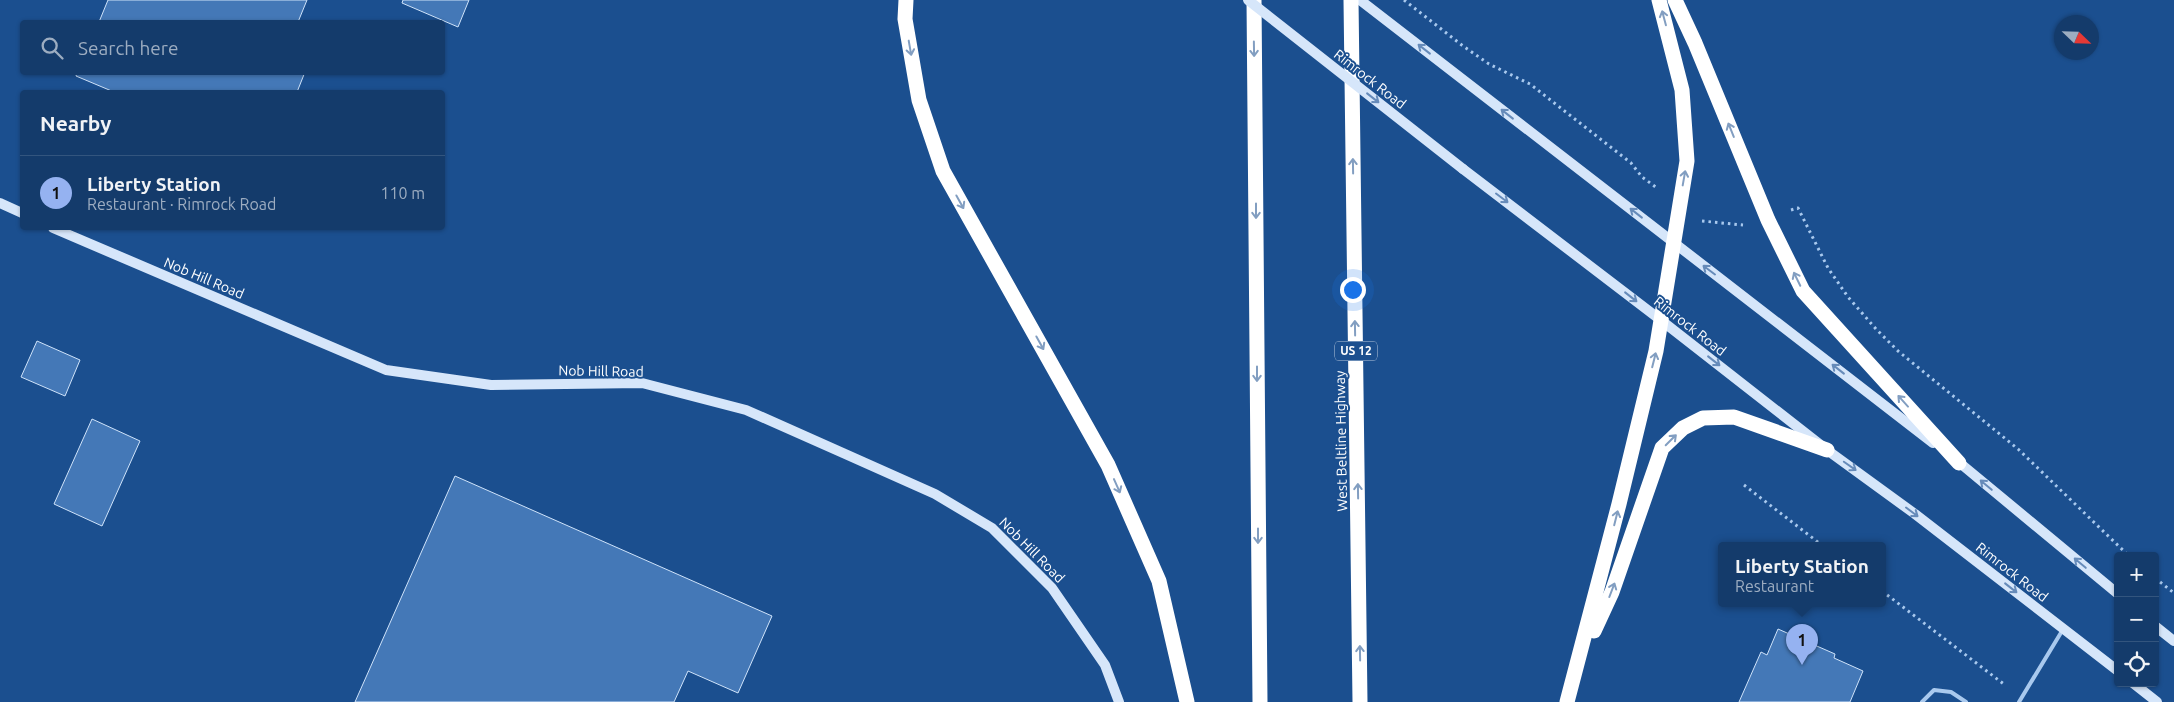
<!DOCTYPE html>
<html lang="en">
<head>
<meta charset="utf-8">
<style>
  body { margin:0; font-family:Ubuntu,sans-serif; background:#214673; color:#f1f3f6 }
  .controls { position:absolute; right:15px; bottom:15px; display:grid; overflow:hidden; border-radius:5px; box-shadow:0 1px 4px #0004 }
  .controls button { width:45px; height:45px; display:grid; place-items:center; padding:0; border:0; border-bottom:1px solid #33557e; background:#143b6b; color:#f1f3f6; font:25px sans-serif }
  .compass { position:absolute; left:2054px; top:15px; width:45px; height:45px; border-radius:50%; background:#143b6b; box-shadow:0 1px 4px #0004; rotate:113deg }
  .you { position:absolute; left:1352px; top:289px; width:18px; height:18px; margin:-12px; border:4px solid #fff; border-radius:50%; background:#1a73e8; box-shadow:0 0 0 8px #1a73e833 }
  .badge { display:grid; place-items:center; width:32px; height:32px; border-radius:50%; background:#95b2f1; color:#111; font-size:16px; font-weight:700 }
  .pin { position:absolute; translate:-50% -41px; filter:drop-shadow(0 1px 2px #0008) }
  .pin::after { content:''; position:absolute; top:26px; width:18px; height:15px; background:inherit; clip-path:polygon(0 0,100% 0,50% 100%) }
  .popup { position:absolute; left:1718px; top:542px; width:168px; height:65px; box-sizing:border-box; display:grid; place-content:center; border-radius:5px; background:#143b6b; filter:drop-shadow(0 1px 4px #0005); font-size:16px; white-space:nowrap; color:#9dadc1 }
  .popup b { font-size:19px; color:#f1f3f6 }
  .popup::after { content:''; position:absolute; left:50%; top:100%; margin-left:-10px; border:10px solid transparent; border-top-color:#143b6b }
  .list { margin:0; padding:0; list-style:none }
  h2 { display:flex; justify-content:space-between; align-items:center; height:65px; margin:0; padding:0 20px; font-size:21px }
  h2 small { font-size:16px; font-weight:400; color:#9dadc1 }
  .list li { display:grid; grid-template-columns:32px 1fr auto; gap:15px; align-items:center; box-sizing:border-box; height:75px; padding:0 20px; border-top:1px solid #33557e }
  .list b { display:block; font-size:19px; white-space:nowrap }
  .list p { margin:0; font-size:16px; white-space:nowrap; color:#9dadc1 }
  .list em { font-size:16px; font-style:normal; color:#9dadc1 }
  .icon { flex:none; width:28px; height:28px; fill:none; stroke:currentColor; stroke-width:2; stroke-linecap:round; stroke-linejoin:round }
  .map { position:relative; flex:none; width:2174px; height:702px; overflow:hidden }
  .search { position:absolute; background:#143b6b; box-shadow:0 1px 4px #0004; left:20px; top:20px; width:425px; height:55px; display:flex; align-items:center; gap:12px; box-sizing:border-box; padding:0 18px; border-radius:5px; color:#9dadc1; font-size:19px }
  .panel { position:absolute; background:#143b6b; box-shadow:0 1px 4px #0004; left:20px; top:90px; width:425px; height:140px; border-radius:5px }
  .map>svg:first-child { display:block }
  .building { fill:#4478b7; stroke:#cfe3fa }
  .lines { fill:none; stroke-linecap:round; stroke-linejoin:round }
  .path { stroke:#a9c9ee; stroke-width:3; stroke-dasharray:2.5 4; stroke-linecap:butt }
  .lane { stroke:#a9c9ee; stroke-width:4 }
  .secondary { stroke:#d6e6fa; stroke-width:10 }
  .highway { stroke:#fff; stroke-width:15 }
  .secondary-bridge { stroke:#d6e6fa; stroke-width:10 }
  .oneway { stroke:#829ec1 }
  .oneway2 { stroke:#668bba }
  .labels { text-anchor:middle; stroke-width:4; stroke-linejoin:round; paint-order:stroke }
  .shield { fill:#1b4f8f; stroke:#bbcadd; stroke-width:1 }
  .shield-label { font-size:12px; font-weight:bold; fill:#fff }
  .street-label { font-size:14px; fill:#fff; stroke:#1b4f8f }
</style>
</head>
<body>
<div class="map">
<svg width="2174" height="702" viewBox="0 0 2174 702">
  <rect width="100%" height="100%" fill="#1b4f8f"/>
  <!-- building -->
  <g class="building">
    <path d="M108 0H307L298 22H99Z"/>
    <path d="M403 0H469L458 27 402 3Z"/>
    <path d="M77 72H305L297 92H114L76 76Z"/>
    <path d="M37 341 80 360 65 396 21 377Z"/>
    <path d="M92 419 140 441 102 526 54 504Z"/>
    <path d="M455 476 772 616 738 693 688 671 674 702H355Z"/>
    <path d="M1778 629 1835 654 1834 658 1863 671 1850 702H1739L1761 652 1767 655Z"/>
  </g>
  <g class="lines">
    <!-- path -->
    <g class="path">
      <path d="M1404 0 1463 46 1489 64 1530 84 1631 163 1642 177 1657 188"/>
      <path d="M1791 210 1798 208 1828 268 1848 297 1876 329 1898 351 2018 449 2129 556"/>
      <path d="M1702 221 1743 225"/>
      <path d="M1744 485 1823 546"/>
      <path d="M2155 578 2174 593"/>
      <path d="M1882 591 2005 685"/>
    </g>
    <!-- lane -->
    <g class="lane">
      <path d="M1922 702 1934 690 1951 692 1966 702"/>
      <path d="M2019 702 2062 631"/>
    </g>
    <!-- secondary -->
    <g class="secondary">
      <path d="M1360 0 1933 443"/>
      <path d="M1463 169 1662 321 1827 450 1915 514 2118 671"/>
      <path d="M0 203 22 213"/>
      <path d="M53 228 386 370 491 385 642 383 746 410 843 453 935 494 992 528 1052 588 1105 665 1119 702"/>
      <path d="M1955 459 2118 594"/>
      <path d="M2155 626 2174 641"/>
      <path d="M2133 683 2157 702"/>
    </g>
    <!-- highway -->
    <g class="highway">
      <path d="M906 0 905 19 919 100 943 171 1108 465 1159 581 1187 702"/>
      <path d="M1254 0 1260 702"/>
      <path d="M1351 0 1360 702"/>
      <path d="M1675 0 1695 43 1768 220 1803 291 1959 463"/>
      <path d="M1594 631 1612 592 1662 448 1683 428 1703 418 1734 417 1827 450"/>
      <path d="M1567 702 1619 504 1656 351 1687 161 1682 90 1659 0"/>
    </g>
    <!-- secondary-bridge -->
    <path class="secondary-bridge" d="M1248 0 1463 169"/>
  </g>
  <!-- one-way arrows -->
  <defs><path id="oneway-shaft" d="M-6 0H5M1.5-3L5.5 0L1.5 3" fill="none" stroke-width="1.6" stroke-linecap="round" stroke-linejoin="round" transform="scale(1.25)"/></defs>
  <g class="oneway">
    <use href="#oneway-shaft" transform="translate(1664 18) rotate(-105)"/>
    <use href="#oneway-shaft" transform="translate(910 48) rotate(80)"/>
    <use href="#oneway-shaft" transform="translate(1254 49) rotate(89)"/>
    <use href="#oneway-shaft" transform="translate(1731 130) rotate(-112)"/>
    <use href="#oneway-shaft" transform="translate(1353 166) rotate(-91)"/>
    <use href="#oneway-shaft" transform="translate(1684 178) rotate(-80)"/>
    <use href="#oneway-shaft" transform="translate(960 202) rotate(61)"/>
    <use href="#oneway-shaft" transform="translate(1256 211) rotate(90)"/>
    <use href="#oneway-shaft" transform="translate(1797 279) rotate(-116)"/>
    <use href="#oneway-shaft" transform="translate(1355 328) rotate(-91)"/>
    <use href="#oneway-shaft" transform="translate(1040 343) rotate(61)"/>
    <use href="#oneway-shaft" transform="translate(1654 360) rotate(-76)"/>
    <use href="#oneway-shaft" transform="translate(1257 374) rotate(90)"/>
    <use href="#oneway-shaft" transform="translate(1903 401) rotate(-132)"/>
    <use href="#oneway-shaft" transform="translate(1671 440) rotate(-45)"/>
    <use href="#oneway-shaft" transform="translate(1117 486) rotate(66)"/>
    <use href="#oneway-shaft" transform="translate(1358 491) rotate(-91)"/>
    <use href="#oneway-shaft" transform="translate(1616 518) rotate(-76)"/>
    <use href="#oneway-shaft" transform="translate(1258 536) rotate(90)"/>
    <use href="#oneway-shaft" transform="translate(1612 590) rotate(-69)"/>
    <use href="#oneway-shaft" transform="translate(1360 653) rotate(-91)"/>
  </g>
  <g class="oneway2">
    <use href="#oneway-shaft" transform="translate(1424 49) rotate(-142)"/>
    <use href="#oneway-shaft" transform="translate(1373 98) rotate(38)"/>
    <use href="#oneway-shaft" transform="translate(1507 114) rotate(-142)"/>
    <use href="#oneway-shaft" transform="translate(1502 198) rotate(37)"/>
    <use href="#oneway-shaft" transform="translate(1636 213) rotate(-142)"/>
    <use href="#oneway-shaft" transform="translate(1709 270) rotate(-143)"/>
    <use href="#oneway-shaft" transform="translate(1631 297) rotate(38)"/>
    <use href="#oneway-shaft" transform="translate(1714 361) rotate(38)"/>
    <use href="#oneway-shaft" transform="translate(1838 369) rotate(-142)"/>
    <use href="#oneway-shaft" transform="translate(1850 466) rotate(35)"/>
    <use href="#oneway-shaft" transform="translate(1986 485) rotate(-140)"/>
    <use href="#oneway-shaft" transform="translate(1912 512) rotate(37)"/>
    <use href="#oneway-shaft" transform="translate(2080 563) rotate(-140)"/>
    <use href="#oneway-shaft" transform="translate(2011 588) rotate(38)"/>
  </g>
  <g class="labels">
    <!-- shield labels -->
    <rect class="shield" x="1335" y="341.5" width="42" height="19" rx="4"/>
    <g class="shield-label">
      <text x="1356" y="355">US 12</text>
    </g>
    <!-- street labels -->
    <g class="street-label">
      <text transform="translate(1370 79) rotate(38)" y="5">Rimrock Road</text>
      <text transform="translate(204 278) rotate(23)" y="5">Nob Hill Road</text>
      <text transform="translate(1690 326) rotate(38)" y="5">Rimrock Road</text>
      <text transform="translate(601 371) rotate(1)" y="5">Nob Hill Road</text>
      <text transform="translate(1341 441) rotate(-91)" y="5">West Beltline Highway</text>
      <text transform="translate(1032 550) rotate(45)" y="5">Nob Hill Road</text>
      <text transform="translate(2012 572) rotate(38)" y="5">Rimrock Road</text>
    </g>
  </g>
</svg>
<div class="controls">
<button>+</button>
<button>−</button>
<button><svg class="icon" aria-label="locate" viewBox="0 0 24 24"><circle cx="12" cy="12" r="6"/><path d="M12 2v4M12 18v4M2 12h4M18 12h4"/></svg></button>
</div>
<svg class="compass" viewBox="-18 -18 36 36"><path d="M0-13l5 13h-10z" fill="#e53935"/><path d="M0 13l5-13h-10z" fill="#9dadc1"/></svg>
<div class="you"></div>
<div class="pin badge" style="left:1802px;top:665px">1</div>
<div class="popup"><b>Liberty Station</b>Restaurant</div>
<div class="search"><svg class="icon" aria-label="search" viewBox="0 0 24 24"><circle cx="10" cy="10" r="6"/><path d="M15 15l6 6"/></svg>Search here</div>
<section class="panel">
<h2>Nearby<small></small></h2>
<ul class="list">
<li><span class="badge">1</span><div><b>Liberty Station</b><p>Restaurant · Rimrock Road</p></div><em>110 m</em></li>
</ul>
</section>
</div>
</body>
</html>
